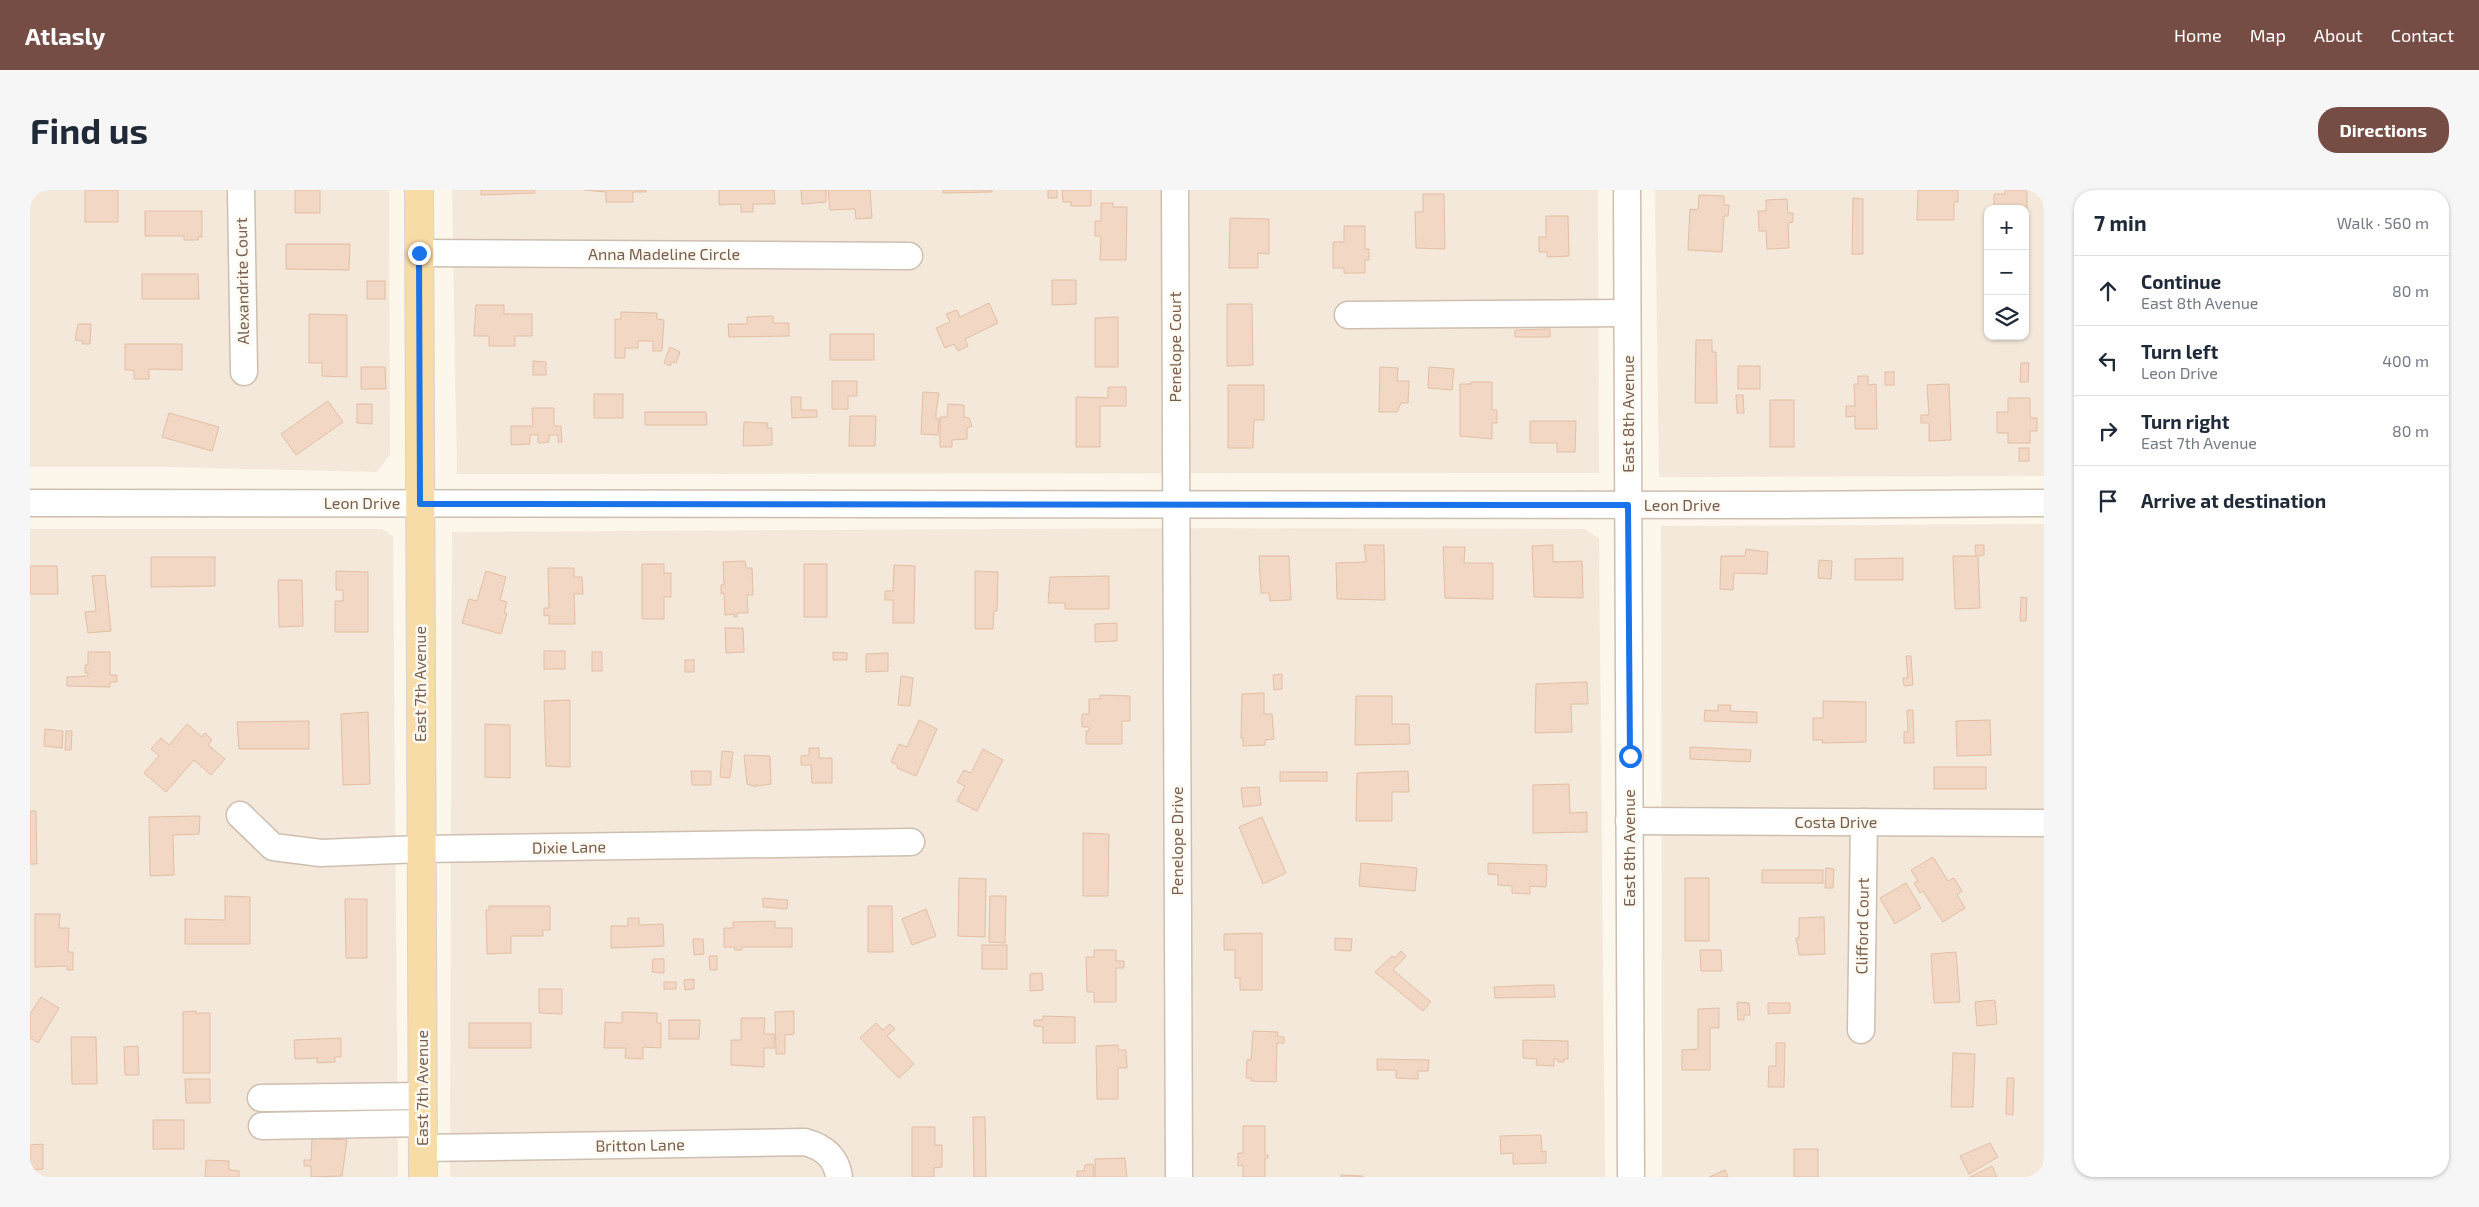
<!DOCTYPE html>
<html lang="en">
<head>
<meta charset="utf-8">
<style>
  body { margin:0; font-family:"Exo 2",sans-serif; background:#f6f6f7; color:#1f2937 }
  .controls { position:absolute; right:15px; top:15px; display:grid; overflow:hidden; border-radius:10px; box-shadow:0 1px 4px #0004 }
  .controls button { width:45px; height:45px; display:grid; place-items:center; padding:0; border:0; border-bottom:1px solid #e0e1e3; background:#fff; color:#1f2937; font:25px sans-serif }
  .stop { position:absolute; width:15px; height:15px; margin:-11px; border:4px solid #1a73e8; border-radius:50%; background:#fff }
  .stop.end { background:#1a73e8; border-color:#fff; box-shadow:0 1px 5px #0008 }
  .list { margin:0; padding:0; list-style:none }
  h2 { display:flex; justify-content:space-between; align-items:center; height:65px; margin:0; padding:0 20px; font-size:21px }
  h2 small { font-size:16px; font-weight:400; color:#747a83 }
  .list li { display:grid; grid-template-columns:32px 1fr auto; gap:15px; align-items:center; box-sizing:border-box; height:70px; padding:0 20px; border-top:1px solid #e0e1e3 }
  .list b { display:block; font-size:19px; white-space:nowrap }
  .list p { margin:0; font-size:16px; white-space:nowrap; color:#747a83 }
  .list em { font-size:16px; font-style:normal; color:#747a83 }
  .icon { flex:none; width:28px; height:28px; fill:none; stroke:currentColor; stroke-width:2; stroke-linecap:round; stroke-linejoin:round }
  .map { position:relative; flex:none; width:2014px; height:987px; overflow:hidden; border-radius:20px }
  header { display:flex; align-items:center; gap:30px; box-sizing:border-box; height:70px; padding:0 25px; background:#764d45; color:#fff }
  header strong { font-size:24px }
  nav { display:flex; gap:28px; margin-inline-start:auto; font-size:18px }
  .intro { display:flex; align-items:center; justify-content:space-between; box-sizing:border-box; height:120px; padding:0 30px }
  h1 { margin:0; font-size:35px }
  .button { padding:12px 22px; border-radius:20px; background:#764d45; color:#fff; font-size:18px; font-weight:700 }
  main { display:flex; gap:30px; padding:0 30px }
  aside { flex:1; background:#fff; border-radius:20px; box-shadow:0 1px 4px #0004 }
  .map>svg:first-child { display:block }
  .residential { fill:#f4e8da; fill-rule:evenodd }
  .building { fill:#f1d7c4; stroke:#e3bea4 }
  .lines { fill:none; stroke-linecap:round; stroke-linejoin:round }
  .minor-casing { stroke:#cebfb0; stroke-width:29 }
  .major-casing { stroke:#d9d2cd; stroke-width:30 }
  .minor { stroke:#fff; stroke-width:26 }
  .major { stroke:#f7dca7; stroke-width:28 }
  .route { stroke:#1a73e8; stroke-width:6 }
  .labels { text-anchor:middle; stroke-width:5; stroke-linejoin:round; paint-order:stroke }
  .street-label { font-size:16px; fill:#775e4e; stroke:#fefaf2 }
</style>
</head>
<body>
<header>
<strong>Atlasly</strong>
<nav><a>Home</a><a>Map</a><a>About</a><a>Contact</a></nav>
</header>
<div class="intro"><h1>Find us</h1><a class="button">Directions</a></div>
<main>
<div class="map">
<svg width="2014" height="987" viewBox="0 0 2014 987">
  <rect width="100%" height="100%" fill="#fcf6eb"/>
  <!-- residential -->
  <g class="residential">
    <path d="M0 0H359L360 265 347 282 136 277H0Z"/>
    <path d="M422 0H1568L1569 283 427 284Z"/>
    <path d="M1625 0H2014V286L1629 287ZM1958 19H1995V146H1958Z"/>
    <path d="M2014 334V987H1632L1631 336Z"/>
    <path d="M1182 338 1555 339 1569 349 1575 987H420L422 342Z"/>
    <path d="M0 339H352L363 346 368 987H0Z"/>
  </g>
  <!-- building -->
  <g class="building">
    <rect x="55" y="0" width="33" height="32"/>
    <rect x="265" y="0" width="25" height="23"/>
    <path d="M451 0H504L505 3 451 5Z"/>
    <path d="M555 0H616V2H603V12H576V2Z"/>
    <path d="M689 0H744L745 14H723V22H711V14L689 15Z"/>
    <path d="M771 0H796V12L772 14Z"/>
    <path d="M798 0H840L842 28 826 29 825 19 800 20Z"/>
    <path d="M913 0H962V2L913 3Z"/>
    <rect x="1018" y="0" width="9" height="8"/>
    <path d="M1032 0H1061V16H1041V12H1033Z"/>
    <path d="M1888 0H1928V12H1924V30H1887Z"/>
    <path d="M1975 0H1997V33H1995V19H1964V4H1975Z"/>
    <path d="M1393 4H1414L1415 59 1386 58 1385 22H1393Z"/>
    <path d="M1669 5 1694 6V15H1699L1698 26H1694L1692 62 1658 60 1660 19 1668 20Z"/>
    <path d="M1823 8 1833 9V64H1822Z"/>
    <path d="M1757 9 1758 23H1763V32L1758 33 1759 58 1737 59 1736 41H1729L1728 21H1736V10Z"/>
    <path d="M1071 13H1083V17H1097L1096 70H1070L1071 46H1065V31H1071Z"/>
    <path d="M115 21H172V47H168V50H154V46H115Z"/>
    <path d="M1516 26H1538L1539 66 1517 67V62H1509V47H1516Z"/>
    <path d="M1200 28 1239 29V64L1228 63V78H1199Z"/>
    <path d="M1314 36H1335V59H1339V70H1335V83H1314V78H1303V52H1314Z"/>
    <path d="M256 54H320L319 80 256 79Z"/>
    <path d="M112 84H168L169 109H112Z"/>
    <path d="M1022 90H1046V114L1022 115Z"/>
    <rect x="337" y="91" width="18" height="18"/>
    <path d="M959 113 968 133 935 149 938 156 928 161 924 154 915 158 906 138 920 132 916 124 927 120 930 127Z"/>
    <path d="M1197 114H1222L1223 175 1197 176Z"/>
    <path d="M446 115H474V124H502V146H485V156H459V146H444Z"/>
    <path d="M591 122 627 123V129L634 130 632 161H623V151H608V158H595V168H585V129H591Z"/>
    <path d="M279 124 317 125V187L292 186V173H279Z"/>
    <path d="M743 126V133H759V146L699 147 698 134H717V127Z"/>
    <path d="M1088 127V177H1065V128Z"/>
    <path d="M48 134H61L60 154H52L53 151 45 150Z"/>
    <path d="M1520 139V147H1485V140Z"/>
    <rect x="800" y="144" width="44" height="26"/>
    <path d="M1666 150H1682V162H1686L1687 213H1665Z"/>
    <path d="M95 154H152V180L119 179V189H104V180H95Z"/>
    <path d="M640 157 650 162 646 173 642 172 640 176 634 173Z"/>
    <path d="M503 171 516 172V185H503Z"/>
    <path d="M1991 173H1999L1998 192H1990Z"/>
    <rect x="1708" y="176" width="22" height="23"/>
    <path d="M331 177H355L356 199H331Z"/>
    <path d="M1350 177 1368 178 1367 191H1379L1378 213H1371L1367 222H1349Z"/>
    <path d="M1399 177 1424 179 1422 200 1398 198Z"/>
    <rect x="1855" y="182" width="9" height="13"/>
    <path d="M1828 186H1838V195L1846 194 1847 239H1825V226L1816 227V216H1825L1824 194H1828Z"/>
    <path d="M802 191H827V206H818V219H802Z"/>
    <path d="M1441 192H1462V220H1467V233H1462V249L1430 246V194H1441Z"/>
    <path d="M1919 194 1921 250 1899 251V233H1891V225H1899L1897 195Z"/>
    <path d="M1198 195H1234V230H1224L1223 258H1198Z"/>
    <path d="M1078 197H1096V216H1070V257H1046V207L1078 208Z"/>
    <path d="M893 202 909 203 906 222V229H909L908 245 891 244Z"/>
    <rect x="564" y="204" width="29" height="24"/>
    <path d="M1706 205H1713L1714 223H1707Z"/>
    <path d="M761 207H771V220H787V227L762 228Z"/>
    <path d="M1978 208H2000V228H2007V241H2000V253H1978V243H1967V222H1978Z"/>
    <rect x="1740" y="210" width="24" height="47"/>
    <path d="M298 211 313 232 266 265 251 244Z"/>
    <path d="M327 214H342V234L327 233Z"/>
    <path d="M918 214 934 215V227L939 228 942 236 937 238V249L922 250V257H910V227H917Z"/>
    <path d="M502 218H524V236H531L532 252H528V245H519V252L508 253V245H500V254L481 255V236H503Z"/>
    <path d="M615 222H676L677 235H615Z"/>
    <path d="M139 223 189 237 182 261 132 247Z"/>
    <path d="M820 226H846L845 256H819Z"/>
    <path d="M1500 231H1546L1545 262H1527V253H1500Z"/>
    <path d="M714 232 738 233 737 238H742V255L713 256Z"/>
    <rect x="1989" y="258" width="10" height="13"/>
    <path d="M1334 355H1354L1355 410 1307 409 1306 373 1336 372Z"/>
    <path d="M1523 355V372L1552 371 1553 408 1504 407 1502 356Z"/>
    <path d="M1945 355H1954V365L1948 366 1950 418 1925 419 1923 366H1946Z"/>
    <path d="M1413 357H1435L1434 373H1463V409L1415 408Z"/>
    <path d="M1716 359 1738 362 1737 384 1704 383 1703 400 1690 399 1691 366H1715Z"/>
    <path d="M1229 366H1259L1261 410 1240 411 1239 403H1231Z"/>
    <path d="M121 367H185V396L121 397Z"/>
    <path d="M1873 368V390H1825V369Z"/>
    <path d="M1789 370 1802 371 1801 389 1788 388Z"/>
    <path d="M715 371 716 378H722L723 405H717L718 423H707V427H704V424L695 425 694 403 691 404V395H694L693 372Z"/>
    <path d="M612 374H634V383H641V407H634V429H612Z"/>
    <rect x="774" y="374" width="23" height="53"/>
    <path d="M864 375 885 376 884 433H863V410H855V401H863Z"/>
    <path d="M0 376H27L28 404H0Z"/>
    <path d="M518 378H544V387H552L553 404H544L545 434H519V425L514 426V418H519Z"/>
    <path d="M306 381 338 382V442H305V411H313V400H306Z"/>
    <path d="M456 381 476 387 470 410 477 412 474 422 477 423 471 444 432 433 439 409 447 411Z"/>
    <path d="M945 381 968 382 967 421H964L963 439H945Z"/>
    <path d="M75 385 81 441 58 443 55 422 66 421 62 386Z"/>
    <path d="M1079 386V419H1035V413H1018L1020 387Z"/>
    <path d="M248 390H272L273 436 249 437Z"/>
    <path d="M1991 407 1997 408 1996 431H1990Z"/>
    <path d="M1087 433V451L1065 452V434Z"/>
    <path d="M695 438H713L714 462 696 463Z"/>
    <rect x="514" y="461" width="21" height="18"/>
    <path d="M58 462H80V485H87V492H80V497L37 496V487L58 486V483H55V475H58Z"/>
    <rect x="562" y="462" width="10" height="19"/>
    <path d="M803 462 817 463V470H803Z"/>
    <path d="M858 463V481L836 482V464Z"/>
    <path d="M1876 466H1881L1883 495 1874 496 1873 488H1878Z"/>
    <rect x="655" y="470" width="9" height="12"/>
    <path d="M1252 484V499L1244 500 1243 485Z"/>
    <path d="M871 486 883 488 880 516 868 515Z"/>
    <path d="M1557 492 1558 514H1541L1542 542 1505 543 1506 494Z"/>
    <path d="M1234 503V524H1242L1244 549 1235 550V555L1213 556V548H1211L1212 504Z"/>
    <path d="M1070 505 1100 506V531H1092V554H1056V541H1059V537H1052V524H1059V509H1070Z"/>
    <path d="M1326 506H1362V534H1379L1380 554 1325 555Z"/>
    <path d="M540 510V577L516 576 514 511Z"/>
    <path d="M1793 511 1836 512V552L1792 553 1793 550H1783V528H1793Z"/>
    <path d="M1688 515H1701L1700 521 1727 522V533L1674 531 1675 520 1688 521Z"/>
    <path d="M1877 520H1883L1884 553H1874V542H1878Z"/>
    <path d="M338 522 340 594 313 595 311 524Z"/>
    <path d="M889 530 907 539 886 586 867 578 868 575 861 572 869 554 877 557Z"/>
    <path d="M1960 530 1961 565 1927 566 1926 531Z"/>
    <path d="M279 531V559H209L207 532Z"/>
    <path d="M157 534 172 547 175 543 182 550 178 555 195 569 181 585 164 570 136 602 114 583 129 566 121 559 131 548 139 555Z"/>
    <path d="M455 534 480 535V588L455 587Z"/>
    <path d="M15 539 33 541 32 558 14 556Z"/>
    <path d="M36 541H42L41 560H35Z"/>
    <path d="M1660 557 1721 560 1720 572 1660 569Z"/>
    <path d="M779 558H789V568H802V593H782L781 575H771V566L779 565Z"/>
    <path d="M953 559 973 570 947 621 927 611 935 596 927 592 934 580 941 583Z"/>
    <path d="M692 561 703 562 700 588 690 587Z"/>
    <path d="M714 565 740 566 741 594 728 596 726 594V597L717 594Z"/>
    <rect x="1904" y="577" width="52" height="22"/>
    <path d="M661 581H681V595H662Z"/>
    <path d="M1378 581 1379 602H1362V631H1326L1327 583Z"/>
    <rect x="1250" y="582" width="47" height="9"/>
    <path d="M1539 594 1540 623 1557 622V642L1503 643V595Z"/>
    <path d="M1229 597 1231 615 1213 617 1211 598Z"/>
    <path d="M0 621H6L7 674H0Z"/>
    <path d="M170 626 169 644 143 645 144 685 120 686 119 627Z"/>
    <path d="M1232 627 1256 683 1233 694 1209 637Z"/>
    <path d="M1053 643 1079 644 1078 706H1053Z"/>
    <path d="M1903 667 1918 691 1924 688 1932 701 1927 705 1935 718 1913 732 1893 701 1890 703 1884 693 1888 691 1881 680Z"/>
    <path d="M1331 673 1387 678 1385 701 1329 696Z"/>
    <path d="M1458 673 1517 675 1516 697 1500 696V704L1482 703V696L1468 695V685L1458 684Z"/>
    <path d="M1796 678 1804 679 1803 698H1795Z"/>
    <rect x="1732" y="680" width="61" height="13"/>
    <path d="M929 688 956 689 955 747 928 746Z"/>
    <rect x="1655" y="688" width="24" height="63"/>
    <path d="M1876 693 1891 718 1865 734 1850 708Z"/>
    <path d="M195 706 220 707V754H155V729L195 730Z"/>
    <path d="M960 706H976L975 753 959 752Z"/>
    <path d="M733 708 758 710 757 719 733 717Z"/>
    <path d="M315 709H337V768H316Z"/>
    <path d="M459 716H520V740H513V746H481V763L457 764 456 720H459Z"/>
    <path d="M838 716H862L863 762H838Z"/>
    <path d="M896 719 906 746 882 755 872 729Z"/>
    <path d="M5 724H30L29 738H39L38 762H43V780H37V776L5 777Z"/>
    <path d="M1794 727 1795 764 1769 765 1766 748H1769V728Z"/>
    <path d="M598 728H609V735L633 734 634 756 581 758V736H598Z"/>
    <path d="M745 731V738H762V757H712V760H705L704 757H694V738H703V732Z"/>
    <path d="M1232 743V800H1210V788H1205V760H1194V744Z"/>
    <path d="M1305 748 1322 749 1321 761 1305 760Z"/>
    <path d="M663 749H673L674 764 664 765Z"/>
    <rect x="952" y="755" width="25" height="24"/>
    <path d="M1064 760H1086V771H1094V778H1086V812H1064V802H1057L1056 767H1064Z"/>
    <path d="M1670 760H1691L1692 781H1671Z"/>
    <path d="M1371 761 1376 766 1363 780 1401 812 1393 821 1345 782 1362 766 1365 768Z"/>
    <path d="M1926 762 1930 812 1904 813 1901 764Z"/>
    <path d="M679 766H687V780H680Z"/>
    <path d="M623 769H634V783L622 782Z"/>
    <path d="M1012 783 1013 800 1000 801V784Z"/>
    <path d="M664 789V799L655 800 654 790Z"/>
    <rect x="634" y="792" width="12" height="7"/>
    <path d="M1508 795H1524L1525 807 1465 808 1464 797Z"/>
    <path d="M509 799H532V824L509 823Z"/>
    <path d="M11 807 29 818 8 853 0 848V824Z"/>
    <path d="M1965 810 1967 834 1947 836 1945 812Z"/>
    <path d="M1707 812 1719 813 1720 825H1714V830H1708Z"/>
    <path d="M1738 813H1760V823L1738 824Z"/>
    <path d="M1689 818V838H1680V880H1652V860L1668 859V819Z"/>
    <path d="M166 821V823H180V883H153V822Z"/>
    <path d="M764 821V844L755 845V864H746L745 822Z"/>
    <path d="M592 822 627 823V833H631V858L613 857V869L595 868 596 858H574L575 832 592 833Z"/>
    <path d="M1013 826 1045 827V853H1013V837L1004 836V830H1013Z"/>
    <path d="M711 828H735L734 844H744V858H734V877L701 875V850H711Z"/>
    <path d="M639 830H670L669 849H639Z"/>
    <rect x="439" y="833" width="62" height="25"/>
    <path d="M846 833 853 840 860 834 865 839 857 846 884 874 869 888 830 848Z"/>
    <path d="M1223 841 1248 842 1247 846 1254 847V853H1247L1246 892 1221 891V888H1216L1217 870H1221Z"/>
    <path d="M41 847H66L67 894H42Z"/>
    <path d="M311 848V867H305V872L287 873V868L265 869 264 850Z"/>
    <path d="M1493 850 1538 851V869H1534V872H1528V869H1524V876L1506 875 1507 869 1493 868Z"/>
    <path d="M1746 853H1755L1754 897H1738L1739 876H1746Z"/>
    <path d="M1088 855V860H1096L1097 878H1088V909H1067L1066 856Z"/>
    <path d="M108 856 109 885H95L94 857Z"/>
    <path d="M1923 863 1945 864 1943 917H1921Z"/>
    <path d="M1347 869 1399 870 1398 881H1388V889L1366 888V880H1347Z"/>
    <path d="M1977 888H1984L1983 925 1976 924Z"/>
    <path d="M155 889H180V913H156Z"/>
    <path d="M943 927H955L956 987H944Z"/>
    <rect x="123" y="930" width="31" height="29"/>
    <path d="M1213 936H1235V965H1238V968H1235V987H1213V975L1208 976V963H1213Z"/>
    <path d="M882 937H905V955H912V977L904 978V987H882Z"/>
    <path d="M1511 945 1512 962 1516 961V973L1483 974V963L1471 964 1470 946Z"/>
    <path d="M282 948 317 950 312 986 281 987V976H274V970H281Z"/>
    <path d="M1960 953 1968 967 1939 984 1930 966Z"/>
    <path d="M13 954V979L0 980V955Z"/>
    <rect x="1764" y="959" width="24" height="28"/>
    <path d="M1095 968 1097 987H1065V969Z"/>
    <path d="M176 970 199 971V980L209 981V987H175Z"/>
    <path d="M1063 974 1064 987H1047V981H1054L1055 975Z"/>
    <path d="M1962 976 1967 987H1940Z"/>
    <path d="M1695 980 1698 987H1679Z"/>
    <path d="M1311 985 1333 986V987H1311Z"/>
  </g>
  <g class="lines">
    <!-- minor casing -->
    <g class="minor-casing">
      <g id="minor">
        <path d="M211 0 214 182"/>
        <path d="M1145 0 1149 987"/>
        <path d="M1597 0 1601 987"/>
        <path d="M389 63 879 66"/>
        <path d="M1318 125 1597 123"/>
        <path d="M0 313 1738 315 2014 313"/>
        <path d="M210 625 243 657 291 663 391 659 881 652"/>
        <path d="M1599 631 2014 633"/>
        <path d="M1831 840 1834 632"/>
        <path d="M231 908 392 906"/>
        <path d="M232 936 393 933"/>
        <path d="M393 958 775 952C793 957 806 966 809 987"/>
      </g>
    </g>
    <!-- major casing -->
    <g class="major-casing">
      <path id="major" d="M389 0 393 987"/>
    </g>
    <!-- minor -->
    <use href="#minor" class="minor"/>
    <!-- major -->
    <use href="#major" class="major"/>
  </g>
  <g class="lines">
    <!-- route -->
    <path class="route" d="M389 63 390 314 1598 315 1600 566"/>
  </g>
  <g class="labels">
    <!-- street labels -->
    <g class="street-label">
      <text x="634" y="70">Anna Madeline Circle</text>
      <text transform="translate(212 91) rotate(-91)" y="6">Alexandrite Court</text>
      <text transform="translate(1145 157) rotate(-90)" y="6">Penelope Court</text>
      <text transform="translate(1598 224) rotate(-90)" y="6">East 8th Avenue</text>
      <text x="332" y="319">Leon Drive</text>
      <text x="1652" y="321">Leon Drive</text>
      <text transform="translate(390 494) rotate(-90)" y="6">East 7th Avenue</text>
      <text x="1806" y="638">Costa Drive</text>
      <text transform="translate(1147 651) rotate(-90)" y="6">Penelope Drive</text>
      <text transform="translate(539 657) rotate(-1)" y="6">Dixie Lane</text>
      <text transform="translate(1599 658) rotate(-90)" y="6">East 8th Avenue</text>
      <text transform="translate(1832 736) rotate(-89)" y="6">Clifford Court</text>
      <text transform="translate(392 898) rotate(-90)" y="6">East 7th Avenue</text>
      <text transform="translate(610 955) rotate(-1)" y="6">Britton Lane</text>
    </g>
  </g>
</svg>
<div class="controls">
<button>+</button>
<button>−</button>
<button><svg class="icon" aria-label="layers" viewBox="0 0 24 24"><path d="M12 4l9 5-9 5-9-5zM3 14l9 5 9-5"/></svg></button>
</div>
<div class="stop" style="left:1600px;top:566px"></div>
<div class="stop end" style="left:389px;top:63px"></div>
</div>
<aside>
<h2>7 min<small>Walk · 560 m</small></h2>
<ul class="list">
<li><svg class="icon" aria-label="ahead" viewBox="0 0 24 24"><path d="M12 20V5M6 11l6-6 6 6"/></svg><div><b>Continue</b><p>East 8th Avenue</p></div><em>80 m</em></li>
<li><svg class="icon" aria-label="left" viewBox="0 0 24 24"><path d="M17 20v-9H6M10 6l-5 5 5 5"/></svg><div><b>Turn left</b><p>Leon Drive</p></div><em>400 m</em></li>
<li><svg class="icon" aria-label="right" viewBox="0 0 24 24"><path d="M7 20v-9h11M14 6l5 5-5 5"/></svg><div><b>Turn right</b><p>East 7th Avenue</p></div><em>80 m</em></li>
<li><svg class="icon" aria-label="arrive" viewBox="0 0 24 24"><path d="M6 21V4h12l-3 4 3 4H6"/></svg><div><b>Arrive at destination</b></div></li>
</ul>
</aside>
</main>
</body>
</html>
